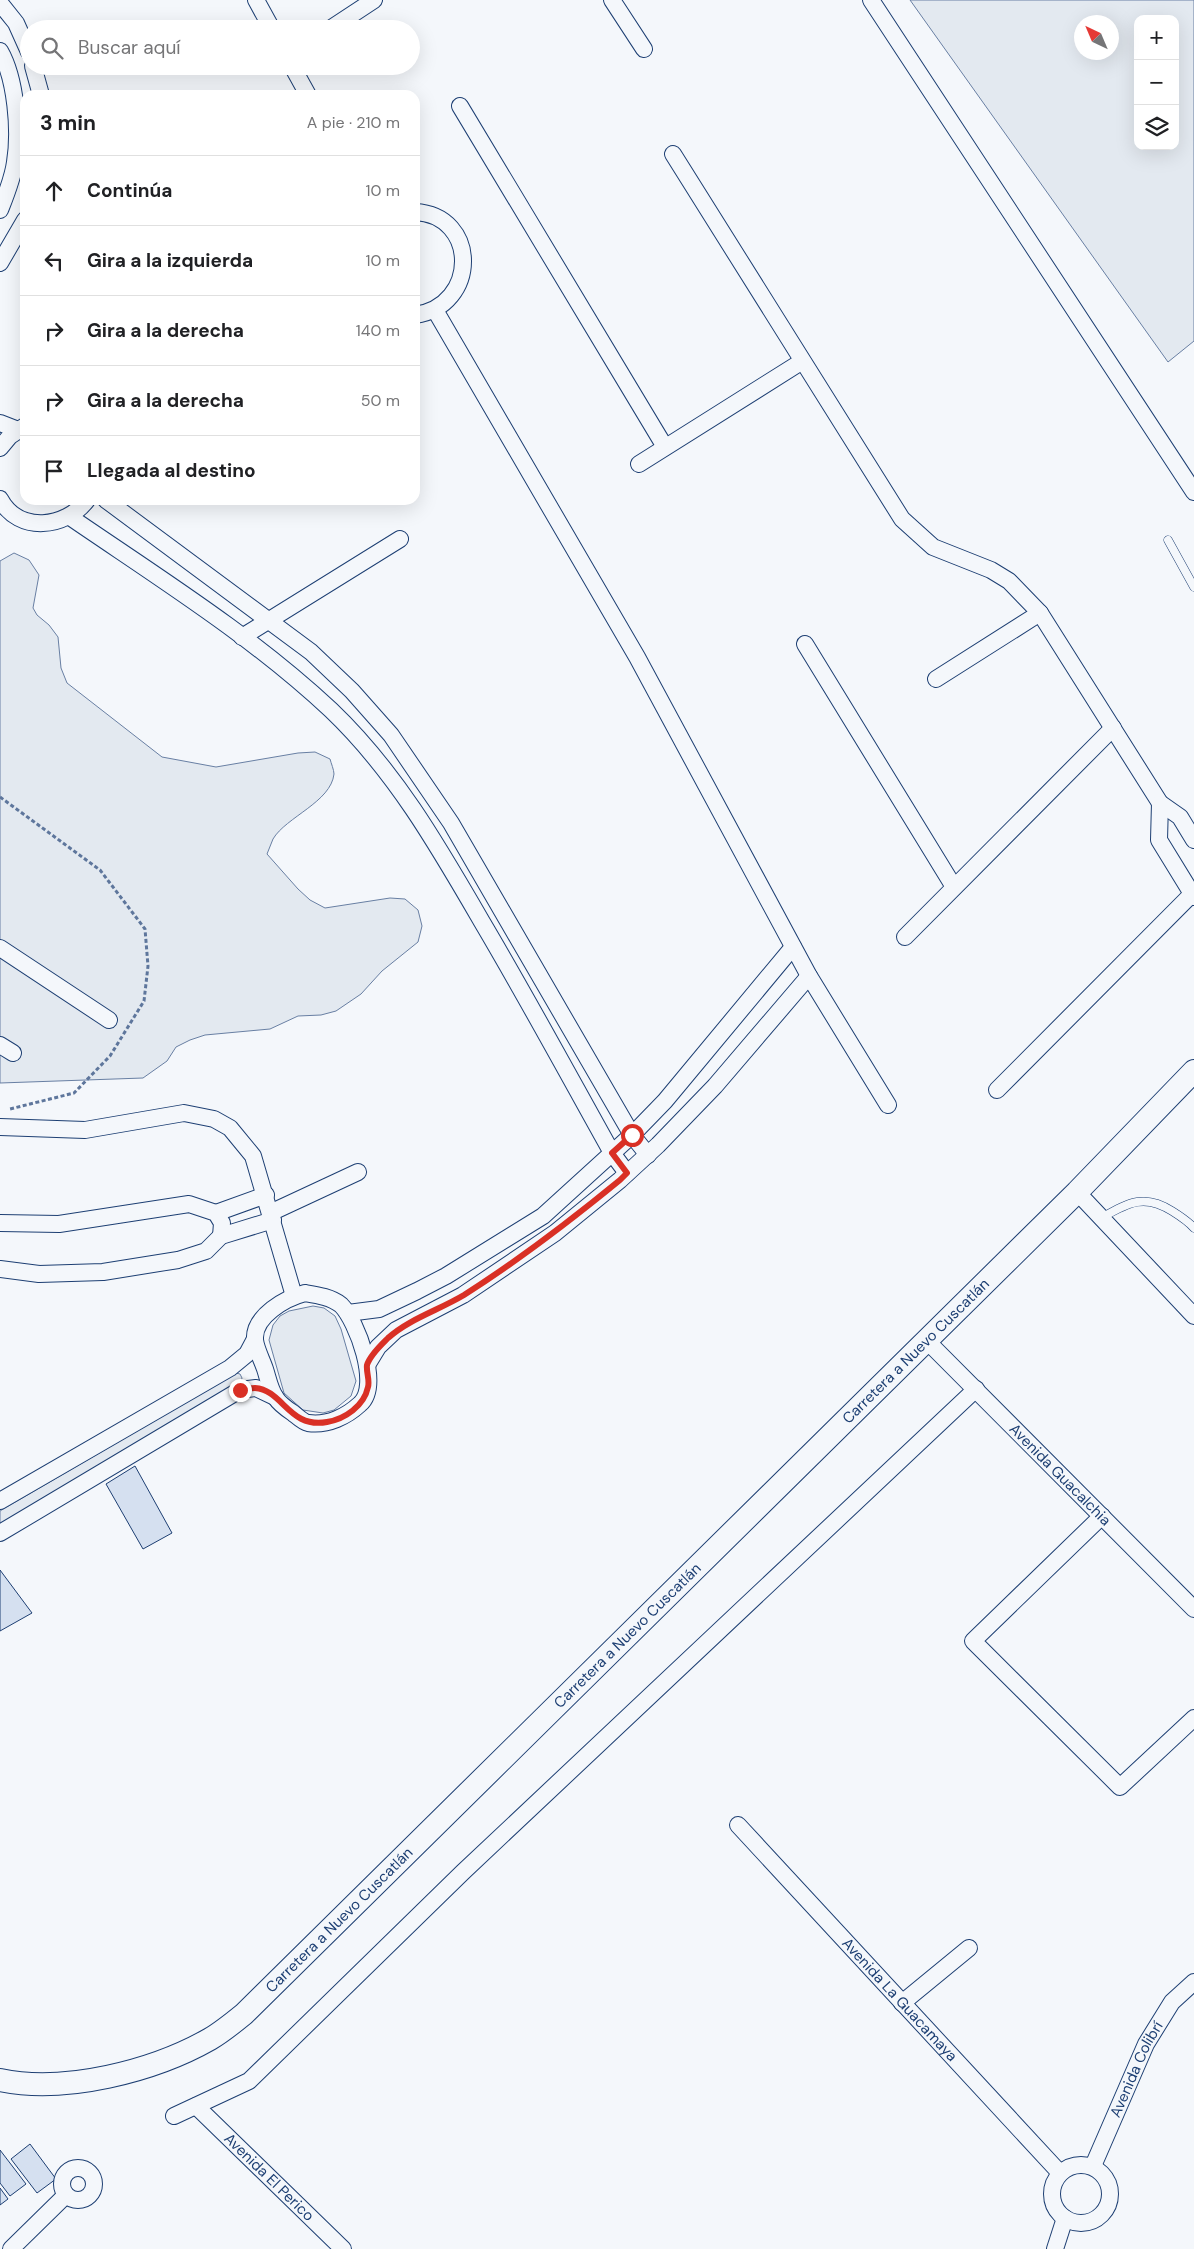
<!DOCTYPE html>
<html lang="es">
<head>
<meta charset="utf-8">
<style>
  body { margin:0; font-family:"DM Sans",sans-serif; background:#f6f6f6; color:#202124 }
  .controls { position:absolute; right:15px; top:15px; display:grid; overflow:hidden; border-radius:10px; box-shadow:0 5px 20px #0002 }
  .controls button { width:45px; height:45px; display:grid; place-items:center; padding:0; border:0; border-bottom:1px solid #e0e0e0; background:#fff; color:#202124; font:25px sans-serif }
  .compass { position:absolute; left:1074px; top:15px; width:45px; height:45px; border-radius:50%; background:#fff; box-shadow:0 5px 20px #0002; rotate:316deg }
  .stop { position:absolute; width:15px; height:15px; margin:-11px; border:4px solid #d93025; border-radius:50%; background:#fff }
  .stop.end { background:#d93025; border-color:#fff; box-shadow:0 1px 5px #0008 }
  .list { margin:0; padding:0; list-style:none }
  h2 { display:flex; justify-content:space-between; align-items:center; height:65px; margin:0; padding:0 20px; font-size:21px }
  h2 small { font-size:16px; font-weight:400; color:#757577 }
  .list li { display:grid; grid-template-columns:32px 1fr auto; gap:15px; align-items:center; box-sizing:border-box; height:70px; padding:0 20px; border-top:1px solid #e0e0e0 }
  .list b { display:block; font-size:19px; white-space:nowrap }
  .list em { font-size:16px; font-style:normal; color:#757577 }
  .icon { flex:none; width:28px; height:28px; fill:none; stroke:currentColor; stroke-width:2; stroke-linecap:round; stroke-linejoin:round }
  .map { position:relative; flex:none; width:1194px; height:2249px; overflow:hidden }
  .search { position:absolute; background:#fff; box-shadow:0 5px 20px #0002; left:20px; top:20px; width:400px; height:55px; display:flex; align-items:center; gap:12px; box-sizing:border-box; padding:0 18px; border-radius:28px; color:#757577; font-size:19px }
  .panel { position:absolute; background:#fff; box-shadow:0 5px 20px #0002; left:20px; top:90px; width:400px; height:415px; border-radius:15px }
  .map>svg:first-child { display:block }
  .green { fill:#e3e9f0; stroke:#687fa3; fill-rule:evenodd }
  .building { fill:#d5e0f0; stroke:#1d3f73 }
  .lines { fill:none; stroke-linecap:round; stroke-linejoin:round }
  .lane-casing { stroke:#1d3f73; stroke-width:9 }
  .street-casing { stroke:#1d3f73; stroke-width:18 }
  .secondary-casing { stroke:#1d3f73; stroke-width:24 }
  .path { stroke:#5e769c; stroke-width:3; stroke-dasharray:4 2.5; stroke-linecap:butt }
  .lane { stroke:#f4f7fb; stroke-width:8 }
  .street { stroke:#f4f7fb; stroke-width:16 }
  .secondary { stroke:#f4f7fb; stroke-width:22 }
  .route { stroke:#d93025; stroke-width:6 }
  .labels { text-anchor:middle; stroke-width:4; stroke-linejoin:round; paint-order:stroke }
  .street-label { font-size:15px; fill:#1d3f73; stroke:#f4f7fb }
</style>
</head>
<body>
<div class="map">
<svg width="1194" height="2249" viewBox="0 0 1194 2249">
  <rect width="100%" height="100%" fill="#f4f7fb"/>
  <!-- green -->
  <g class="green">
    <path d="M910 0H1194V341L1168 362ZM1138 19H1175V146H1138ZM1112 22V52H1082V22Z"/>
    <path d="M14 553 29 560 39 575 33 608 37 615 49 625 58 637 61 668 67 683 162 757 216 767 298 753 315 752 330 759C331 763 334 770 334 774 331 802 286 817 273 839 271 844 269 849 267 854L298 889 310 900 325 908 390 898 405 899 418 910 422 926 418 942 382 971 361 994 336 1011 321 1015 298 1016 270 1029 205 1035 190 1040 176 1047 167 1061 143 1078 0 1083V561Z"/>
    <path d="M313 1306 324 1308 335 1316 341 1329 356 1381 351 1396 334 1410 323 1413 303 1410 284 1393 269 1340 273 1325 280 1316 289 1311Z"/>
    <path d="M236 1373 240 1374 242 1378 241 1382 0 1524V1511Z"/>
  </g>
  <!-- building -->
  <g class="building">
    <path d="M135 1466 172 1533 143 1549 106 1484Z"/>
    <path d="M0 1570 32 1613 0 1631Z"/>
    <path d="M30 2144 56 2179 37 2193 11 2159Z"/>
    <path d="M0 2150 26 2184 10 2196 0 2183Z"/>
    <path d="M0 2188 8 2199 0 2205Z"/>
  </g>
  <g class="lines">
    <!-- lane casing -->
    <g class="lane-casing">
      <g id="lane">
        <path d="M1168 540 1194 587"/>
        <path d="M1101 1218C1128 1203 1144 1193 1172 1211 1180 1216 1188 1221 1194 1228"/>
      </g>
    </g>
    <!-- street casing -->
    <g class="street-casing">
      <g id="street">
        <path d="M256 0 272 29"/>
        <path d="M612 0 644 49"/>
        <path d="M871 0 1194 492"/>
        <path d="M0 3 16 23 29 52"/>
        <path d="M330 29 374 0"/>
        <path d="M0 51C16 79 20 131 15 162 13 178 6 195 0 210"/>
        <path d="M33 66 41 95"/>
        <path d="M292 66 308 95"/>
        <path d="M460 106 665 447"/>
        <path d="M673 154 902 519 933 547 991 570 1009 581 1040 613 1160 803 1180 817 1194 840"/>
        <path d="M415 212C479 215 479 306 415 315"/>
        <path d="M0 263 25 220"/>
        <path d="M435 310 637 657 809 976 888 1105"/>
        <path d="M0 423 18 430"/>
        <path d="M0 448 10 436 25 426"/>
        <path d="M639 464 801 362"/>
        <path d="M0 499C19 534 66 528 87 500"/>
        <path d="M106 500 311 652 352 691 391 735 451 823 632 1135 648 1155"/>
        <path d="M70 517C159 578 252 636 331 710 395 771 438 846 482 922 527 998 569 1076 612 1153L627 1173"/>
        <path d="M242 637 400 539"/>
        <path d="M805 644 954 887"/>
        <path d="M936 679 1040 613"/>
        <path d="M1160 803 1159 840 1194 897"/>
        <path d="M905 937 1113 728"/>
        <path d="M0 948 109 1020"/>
        <path d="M0 1045 13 1053"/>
        <path d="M997 1090 1194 892"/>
        <path d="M0 1127 85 1130 184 1113 214 1119 230 1128 253 1156 294 1296"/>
        <path d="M1077 1192 1194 1316"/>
        <path d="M216 1213 266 1195"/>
        <path d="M270 1213 358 1172"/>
        <path d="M0 1223 59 1224 189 1204 216 1213 222 1223 221 1236"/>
        <path d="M0 1269 39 1274 103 1272 178 1260 206 1251 221 1236 273 1220"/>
        <path d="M305 1293C317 1295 331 1297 341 1305 357 1321 381 1386 360 1404 347 1416 328 1426 308 1423 303 1422 297 1416 293 1413 287 1409 279 1403 276 1398 270 1390 268 1378 265 1369 262 1360 256 1349 255 1340 253 1316 286 1298 305 1293Z"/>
        <path d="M348 1313 379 1309 417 1291 446 1276 543 1216 632 1135 665 1101 793 947"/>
        <path id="s1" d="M926 1340 1194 1609"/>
        <path d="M367 1365 378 1347 396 1330 463 1295 555 1233 620 1180 658 1145 715 1086 809 976"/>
        <path d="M0 1501 230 1368 247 1354 255 1339"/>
        <path d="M1102 1516 973 1641 1120 1787 1194 1718"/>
        <path d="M0 1533 240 1390 256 1388 275 1397"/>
        <path id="s2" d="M738 1825 1060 2173"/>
        <path d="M902 2003 969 1948"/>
        <path id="s3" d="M196 2106 343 2249"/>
        <path d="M174 2116 249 2081 463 1872 976 1389"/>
        <circle cx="1081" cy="2194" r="29"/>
        <path id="s4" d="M1093 2166 1146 2044 1172 2002 1194 1982"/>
        <circle cx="78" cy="2184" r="16"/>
        <path d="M11 2249 66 2195"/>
        <path d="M1055 2249 1065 2218"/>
      </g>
    </g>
    <!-- secondary casing -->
    <g class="secondary-casing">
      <g id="secondary">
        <path id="s5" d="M0 2080C64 2094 154 2071 210 2039 222 2032 233 2023 244 2014L1077 1192 1194 1071"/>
      </g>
    </g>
    <!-- path -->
    <path class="path" d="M0 797 100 870 145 929 148 966 144 1001 110 1056 74 1093 10 1109"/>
    <!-- lane -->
    <use href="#lane" class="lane"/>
    <!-- street -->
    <use href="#street" class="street"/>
    <!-- secondary -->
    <use href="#secondary" class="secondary"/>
  </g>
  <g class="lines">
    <!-- route -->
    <path class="route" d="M240 1390C245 1389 250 1388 255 1388 283 1390 289 1429 327 1422 345 1419 364 1406 368 1387 370 1380 366 1372 367 1365 370 1355 381 1345 388 1338 409 1319 439 1310 464 1295 519 1260 570 1221 620 1180L627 1173 612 1153 632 1135"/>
  </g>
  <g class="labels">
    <!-- street labels -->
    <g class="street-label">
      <text dy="5" stroke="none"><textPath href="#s5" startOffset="1204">Carretera a Nuevo Cuscatlán</textPath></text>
      <text dy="5" stroke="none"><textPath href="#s1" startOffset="190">Avenida Guacalchia</textPath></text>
      <text dy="5" stroke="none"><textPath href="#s5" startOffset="799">Carretera a Nuevo Cuscatlán</textPath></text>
      <text dy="5" stroke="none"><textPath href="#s5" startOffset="394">Carretera a Nuevo Cuscatlán</textPath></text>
      <text dy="5" stroke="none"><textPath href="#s2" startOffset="238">Avenida La Guacamaya</textPath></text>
      <text dy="5" stroke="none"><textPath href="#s4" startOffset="106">Avenida Colibrí</textPath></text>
      <text dy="5" stroke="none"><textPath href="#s3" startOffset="102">Avenida El Perico</textPath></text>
    </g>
  </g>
</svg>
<div class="controls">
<button>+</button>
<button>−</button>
<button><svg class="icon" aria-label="layers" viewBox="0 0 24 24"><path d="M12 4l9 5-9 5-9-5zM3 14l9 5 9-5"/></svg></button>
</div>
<svg class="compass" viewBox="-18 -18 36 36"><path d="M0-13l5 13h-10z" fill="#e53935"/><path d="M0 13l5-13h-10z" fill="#757577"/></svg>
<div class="stop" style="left:632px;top:1135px"></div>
<div class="stop end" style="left:240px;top:1390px"></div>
<div class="search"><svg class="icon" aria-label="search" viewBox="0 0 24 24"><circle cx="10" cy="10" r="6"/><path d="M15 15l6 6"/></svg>Buscar aquí</div>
<section class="panel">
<h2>3 min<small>A pie · 210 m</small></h2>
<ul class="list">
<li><svg class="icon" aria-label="ahead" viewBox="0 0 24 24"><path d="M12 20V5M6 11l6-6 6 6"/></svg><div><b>Continúa</b></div><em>10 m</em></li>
<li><svg class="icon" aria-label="left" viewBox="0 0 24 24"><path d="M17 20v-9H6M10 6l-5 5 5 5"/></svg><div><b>Gira a la izquierda</b></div><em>10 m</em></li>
<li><svg class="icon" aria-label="right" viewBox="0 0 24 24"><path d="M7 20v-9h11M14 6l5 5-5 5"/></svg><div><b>Gira a la derecha</b></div><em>140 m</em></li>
<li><svg class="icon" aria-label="right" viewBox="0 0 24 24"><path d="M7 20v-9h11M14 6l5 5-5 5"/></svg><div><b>Gira a la derecha</b></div><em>50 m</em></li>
<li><svg class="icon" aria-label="arrive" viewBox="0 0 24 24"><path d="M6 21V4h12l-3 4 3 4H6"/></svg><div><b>Llegada al destino</b></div></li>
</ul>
</section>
</div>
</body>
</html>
